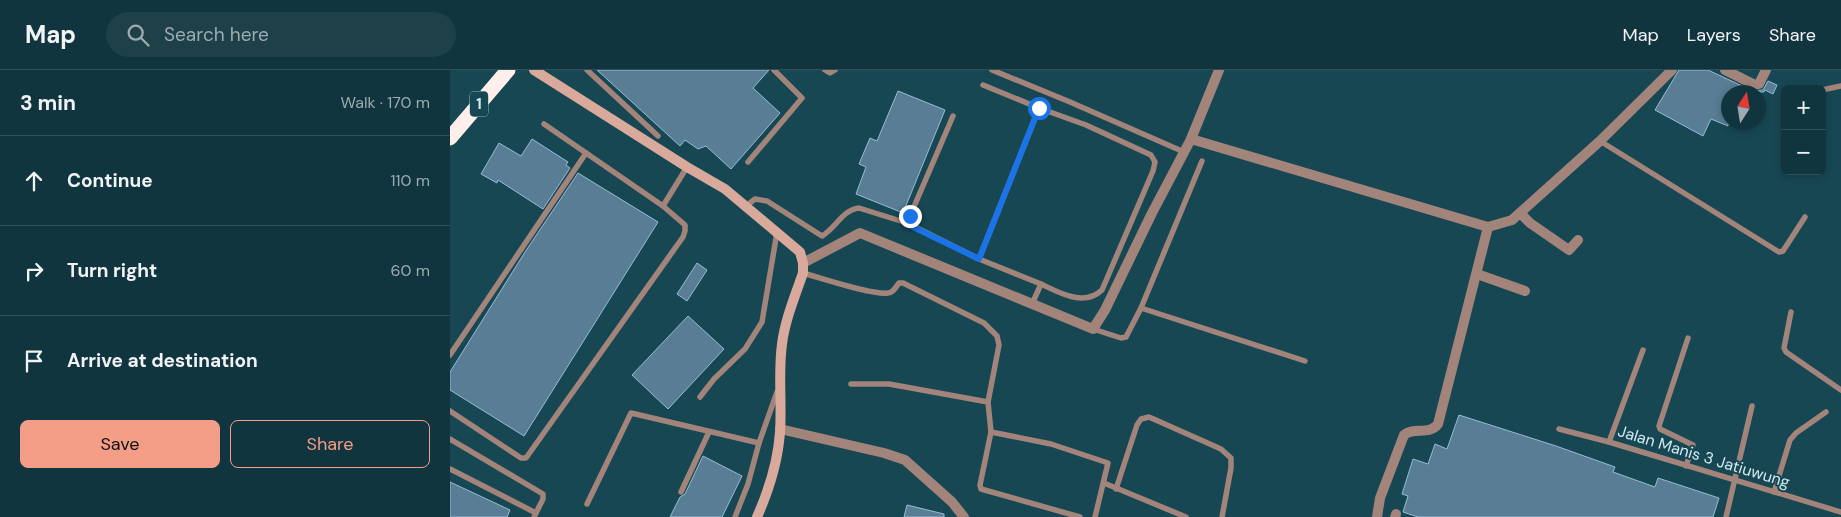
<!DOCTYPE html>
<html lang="en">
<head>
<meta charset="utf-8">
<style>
  body { margin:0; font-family:"DM Sans",sans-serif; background:#1e4049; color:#f1f3f6 }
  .controls { position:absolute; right:15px; top:15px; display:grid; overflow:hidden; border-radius:8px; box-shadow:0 2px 8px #0003 }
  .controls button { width:45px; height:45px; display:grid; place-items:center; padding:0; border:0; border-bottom:1px solid #305058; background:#11353e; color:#f1f3f6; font:25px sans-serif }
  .compass { position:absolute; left:1271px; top:15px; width:45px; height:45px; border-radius:50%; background:#11353e; box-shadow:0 2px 8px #0003; rotate:12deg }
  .stop { position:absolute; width:15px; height:15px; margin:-11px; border:4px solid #1a73e8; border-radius:50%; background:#fff }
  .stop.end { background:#1a73e8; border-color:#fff; box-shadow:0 1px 5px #0008 }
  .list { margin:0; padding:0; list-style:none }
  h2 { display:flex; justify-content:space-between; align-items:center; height:65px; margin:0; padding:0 20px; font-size:21px }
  h2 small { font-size:16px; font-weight:400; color:#9cabb0 }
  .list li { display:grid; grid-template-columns:32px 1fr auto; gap:15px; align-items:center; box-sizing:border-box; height:90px; padding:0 20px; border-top:1px solid #305058 }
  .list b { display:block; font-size:19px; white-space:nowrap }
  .list em { font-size:16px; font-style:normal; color:#9cabb0 }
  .actions { display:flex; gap:10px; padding:15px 20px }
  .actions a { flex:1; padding:11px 0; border:1px solid #f49e87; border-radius:8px; text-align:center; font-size:18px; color:#f49e87 }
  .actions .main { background:#f49e87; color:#111 }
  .icon { flex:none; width:28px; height:28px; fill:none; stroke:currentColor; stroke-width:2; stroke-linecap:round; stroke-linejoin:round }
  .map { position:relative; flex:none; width:1391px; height:447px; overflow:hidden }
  header { display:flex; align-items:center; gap:30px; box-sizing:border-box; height:70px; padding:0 25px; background:#11353e; border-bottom:1px solid #305058 }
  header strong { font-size:24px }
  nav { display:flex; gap:28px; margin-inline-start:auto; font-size:18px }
  .search { width:350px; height:45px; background:#1e4049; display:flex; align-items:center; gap:12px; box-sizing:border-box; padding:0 18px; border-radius:28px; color:#9cabb0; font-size:19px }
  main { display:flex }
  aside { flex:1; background:#11353e }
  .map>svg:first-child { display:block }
  .building { fill:#587d94; stroke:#96bdd5 }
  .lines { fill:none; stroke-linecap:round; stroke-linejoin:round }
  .lane { stroke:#a2847b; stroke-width:5.5 }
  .street { stroke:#a2847b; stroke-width:10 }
  .secondary { stroke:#d9a99b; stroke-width:10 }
  .highway { stroke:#ffefeb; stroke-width:15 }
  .route { stroke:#1a73e8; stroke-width:6 }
  .labels { text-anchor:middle; stroke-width:4; stroke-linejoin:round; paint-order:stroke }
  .shield { fill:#174753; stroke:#99b8c1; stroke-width:1 }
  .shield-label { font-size:15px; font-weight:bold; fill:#d1e9f0 }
  .street-label { font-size:16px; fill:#d1e9f0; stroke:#174753 }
</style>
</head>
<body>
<header>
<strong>Map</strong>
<div class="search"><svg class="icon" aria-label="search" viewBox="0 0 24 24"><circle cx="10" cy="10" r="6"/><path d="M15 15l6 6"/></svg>Search here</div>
<nav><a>Map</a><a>Layers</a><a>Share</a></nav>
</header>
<main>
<aside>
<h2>3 min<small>Walk · 170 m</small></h2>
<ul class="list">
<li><svg class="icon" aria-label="ahead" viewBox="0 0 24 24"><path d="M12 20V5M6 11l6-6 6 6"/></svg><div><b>Continue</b></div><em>110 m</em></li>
<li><svg class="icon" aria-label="right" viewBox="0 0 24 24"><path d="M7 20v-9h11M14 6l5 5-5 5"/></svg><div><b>Turn right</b></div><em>60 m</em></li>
<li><svg class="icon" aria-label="arrive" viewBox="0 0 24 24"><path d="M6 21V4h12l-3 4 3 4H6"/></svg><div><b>Arrive at destination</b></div></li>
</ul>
<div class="actions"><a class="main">Save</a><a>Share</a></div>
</aside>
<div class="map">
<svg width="1391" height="447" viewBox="0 0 1391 447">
  <rect width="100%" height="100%" fill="#174753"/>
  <!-- building -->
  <g class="building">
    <path d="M147 0H319L303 18 330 43 281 99 256 76 248 79 235 70 230 76Z"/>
    <path d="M1229 0H1258L1303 21 1313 20 1318 11 1327 15 1323 24 1315 20 1314 22H1278V56L1261 49 1253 66 1205 40Z"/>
    <path d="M448 21 495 40 453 143 406 124 416 97 409 94 420 68 427 71Z"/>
    <path d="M82 69 118 92 116 95 120 98 93 139 48 110 47 113 31 104 49 73 71 86Z"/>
    <path d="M128 103 208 152 74 366 0 320V302L75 182Z"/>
    <path d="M247 193 257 200 237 231 227 224Z"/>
    <path d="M238 246 274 279 218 339 182 305Z"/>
    <path d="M1009 345 1106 376 1165 397 1163 402 1205 417 1208 408 1269 428 1263 447H968L953 442 958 426 952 424 963 389 978 394 985 374 997 379Z"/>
    <path d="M253 386 292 406 272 447H220L230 427 235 424Z"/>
    <path d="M0 412 60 440 57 447H0Z"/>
    <path d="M457 435 494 444V447H454Z"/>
  </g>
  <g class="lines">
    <!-- lane -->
    <g class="lane">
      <path d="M137 0 208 66"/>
      <path d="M375 0 380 3 385 0"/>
      <path d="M542 0 620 32 734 82"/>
      <path d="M533 15 589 38"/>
      <path d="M1372 20 1391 16"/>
      <path d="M503 46 457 153 529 189 591 214 582 234"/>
      <path d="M1150 71 1329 182 1333 181 1355 147"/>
      <path d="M298 92 352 28 324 0"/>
      <path d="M213 136 237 97"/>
      <path d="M296 136 305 129 317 131 372 166C386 158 392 140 409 138L457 153"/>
      <path d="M529 189 589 38 636 55 701 85 705 92 703 101 652 220C634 237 610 223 591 214"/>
      <path d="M353 203C372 208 421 225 438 223 443 223 446 217 449 213H453L534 253 547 266 549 275 538 332 541 362 601 374 658 393 645 447"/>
      <path d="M691 238 855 291"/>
      <path d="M1341 242 1334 278 1336 282 1391 320"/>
      <path d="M643 259 671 268 676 267 691 238 752 91"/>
      <path d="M0 285 136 83"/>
      <path d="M401 314H439L538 332"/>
      <path d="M250 327 264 309 295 279 312 252 327 162"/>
      <path d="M0 341 71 388H76L233 167 235 161V155L213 136 94 54"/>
      <path d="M1109 359 1159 372 1391 442"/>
      <path d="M541 362 530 415 531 419 630 447"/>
      <path d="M0 369 93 424V429L84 447"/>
      <path d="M1159 372 1193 280"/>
      <path d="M1236 396 1243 375 1210 359 1209 356 1238 268"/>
      <path d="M0 399 86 443"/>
      <path d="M654 413 736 447"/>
      <path d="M666 419 687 355 691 349 699 347 771 379 781 388V398L772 447"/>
      <path d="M231 422 259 362"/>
      <path d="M1324 422 1340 370 1346 363 1376 342"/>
      <path d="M137 434 181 343 309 373 327 322"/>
      <path d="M285 447 298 414 309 373"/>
      <path d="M1276 447 1302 336"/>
    </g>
    <!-- street -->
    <g class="street">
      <path d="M1275 0 1305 15 1309 14 1316 0"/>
      <path d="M741 69 1038 157 1062 150 1150 71 1222 0"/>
      <path d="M1070 143 1080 153 1119 180 1128 170"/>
      <path d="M353 193 410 163 643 259 655 240 702 143 741 69 769 0"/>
      <path d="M1027 204 1075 221"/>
      <path d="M330 359 434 383 455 390 502 432 514 447"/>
      <path d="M927 447 930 428 954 365C964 356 979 366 988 354L1038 157"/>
      <path d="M945 447 946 444"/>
    </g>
    <!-- secondary -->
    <path class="secondary" d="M84 0 237 97 275 119 350 182 353 193V203C345 226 335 250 332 274 328 303 332 332 330 362 328 391 319 420 307 447"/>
    <!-- highway -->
    <path class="highway" d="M0 68 58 0"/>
  </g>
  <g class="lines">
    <!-- route -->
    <path class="route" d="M460 146 457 153 461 156 529 189 589 38"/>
  </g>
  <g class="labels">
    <!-- shield labels -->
    <rect class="shield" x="20" y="21.5" width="18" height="25" rx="4"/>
    <g class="shield-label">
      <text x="29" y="39">1</text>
    </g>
    <!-- street labels -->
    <g class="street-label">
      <text transform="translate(1254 386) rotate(17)" y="6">Jalan Manis 3 Jatiuwung</text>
    </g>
  </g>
</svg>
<div class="controls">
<button>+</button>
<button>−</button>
</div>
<svg class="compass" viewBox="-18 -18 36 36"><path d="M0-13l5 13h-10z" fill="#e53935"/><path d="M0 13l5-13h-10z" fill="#9cabb0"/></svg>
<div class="stop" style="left:589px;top:38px"></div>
<div class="stop end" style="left:460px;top:146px"></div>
</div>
</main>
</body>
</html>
